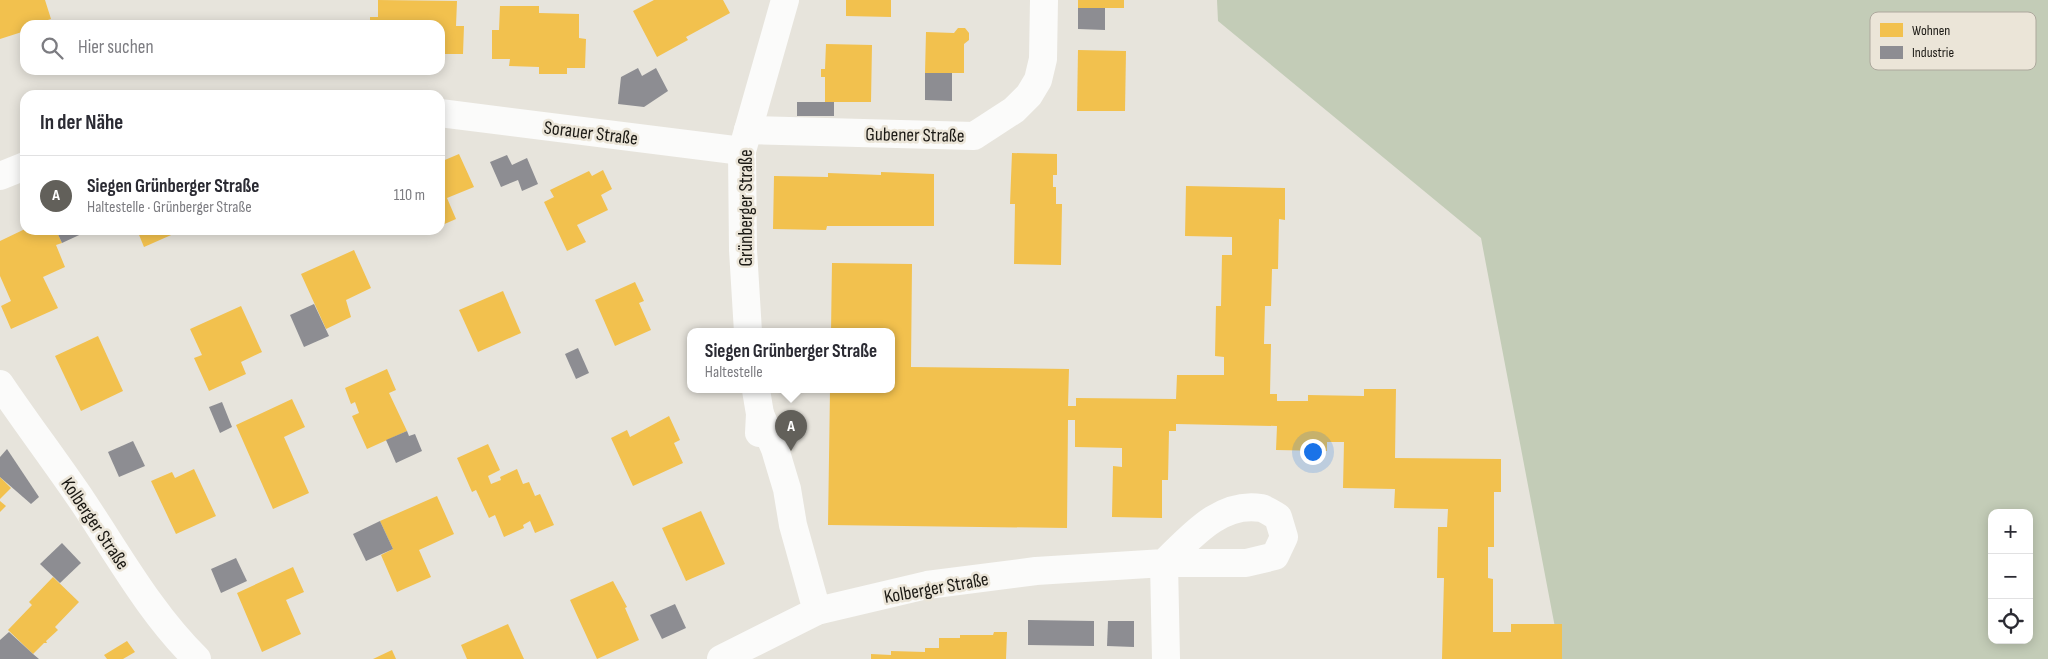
<!DOCTYPE html>
<html lang="de">
<head>
<meta charset="utf-8">
<style>
  body { margin:0; font-family:"Sofia Sans Condensed",sans-serif; background:#f7f7f7; color:#2b2b33 }
  .controls { position:absolute; right:15px; bottom:15px; display:grid; overflow:hidden; border-radius:10px; box-shadow:0 2px 12px #0003 }
  .controls button { width:45px; height:45px; display:grid; place-items:center; padding:0; border:0; border-bottom:1px solid #e1e1e2; background:#fff; color:#2b2b33; font:25px sans-serif }
  .you { position:absolute; left:1312px; top:451px; width:18px; height:18px; margin:-12px; border:4px solid #fff; border-radius:50%; background:#1a73e8; box-shadow:0 0 0 8px #1a73e833 }
  .badge { display:grid; place-items:center; width:32px; height:32px; border-radius:50%; background:#62605a; color:#fff; font-size:16px; font-weight:700 }
  .pin { position:absolute; translate:-50% -41px; filter:drop-shadow(0 1px 2px #0008) }
  .pin::after { content:''; position:absolute; top:26px; width:18px; height:15px; background:inherit; clip-path:polygon(0 0,100% 0,50% 100%) }
  .popup { position:absolute; left:687px; top:328px; width:208px; height:65px; box-sizing:border-box; display:grid; place-content:center; border-radius:10px; background:#fff; filter:drop-shadow(0 1px 4px #0005); font-size:16px; white-space:nowrap; color:#7c7c81 }
  .popup b { font-size:19px; color:#2b2b33 }
  .popup::after { content:''; position:absolute; left:50%; top:100%; margin-left:-10px; border:10px solid transparent; border-top-color:#fff }
  .list { margin:0; padding:0; list-style:none }
  h2 { display:flex; justify-content:space-between; align-items:center; height:65px; margin:0; padding:0 20px; font-size:21px }
  h2 small { font-size:16px; font-weight:400; color:#7c7c81 }
  .list li { display:grid; grid-template-columns:32px 1fr auto; gap:15px; align-items:center; box-sizing:border-box; height:80px; padding:0 20px; border-top:1px solid #e1e1e2 }
  .list b { display:block; font-size:19px; white-space:nowrap }
  .list p { margin:0; font-size:16px; white-space:nowrap; color:#7c7c81 }
  .list em { font-size:16px; font-style:normal; color:#7c7c81 }
  .icon { flex:none; width:28px; height:28px; fill:none; stroke:currentColor; stroke-width:2; stroke-linecap:round; stroke-linejoin:round }
  .map { position:relative; flex:none; width:2048px; height:659px; overflow:hidden }
  .search { position:absolute; background:#fff; box-shadow:0 2px 12px #0003; left:20px; top:20px; width:425px; height:55px; display:flex; align-items:center; gap:12px; box-sizing:border-box; padding:0 18px; border-radius:15px; color:#7c7c81; font-size:19px }
  .panel { position:absolute; background:#fff; box-shadow:0 2px 12px #0003; left:20px; top:90px; width:425px; height:145px; border-radius:15px }
  .map>svg:first-child { display:block }
  .forest { fill:#c3ccb7; fill-rule:evenodd }
  .homes { fill:#f2c14e }
  .industry { fill:#8d8d92 }
  .lines { fill:none; stroke-linecap:round; stroke-linejoin:round }
  .minor { stroke:#fbfbfa; stroke-width:28 }
  .labels { text-anchor:middle; stroke-width:5; stroke-linejoin:round; paint-order:stroke }
  .street-label { font-size:19px; fill:#1b1914; stroke:#ebe5d8 }
  .key { fill:#ebe5d8; stroke:#ada89d; stroke-width:1 }
  .key-label { font-size:14px; fill:#1b1914 }
</style>
</head>
<body>
<div class="map">
<svg width="2048" height="659" viewBox="0 0 2048 659">
  <rect width="100%" height="100%" fill="#e7e4dc"/>
  <!-- forest -->
  <path class="forest" d="M1217 0H2048V659H1561L1481 238 1218 21ZM1992 513H2029V640H1992Z"/>
  <!-- homes -->
  <g class="homes">
    <path d="M0 0H45L51 19 32 25H25V31L0 39Z"/>
    <path d="M378 0 457 1 456 26H464L463 54H445V61H440V25H370V17H378Z"/>
    <path d="M654 0H723L730 13 686 37 688 40 657 57 633 11Z"/>
    <path d="M846 0H891V17L846 16Z"/>
    <rect x="1078" y="0" width="46" height="8"/>
    <path d="M500 6H539V13L579 14V38L586 39 585 68H567V74H539V67L509 66 510 59H492V30H499Z"/>
    <path d="M958 28H965L969 33V40L964 44V73H925L926 32 954 33Z"/>
    <path d="M826 44 872 45 871 102H825V77H821V69H825Z"/>
    <path d="M1078 50 1126 51 1125 111H1077Z"/>
    <path d="M1012 153 1057 154V175H1053V187H1056V204H1062L1061 265 1014 264 1015 204H1010Z"/>
    <path d="M459 154 474 187 447 198 456 219 440 226V162Z"/>
    <path d="M603 170 612 189 601 195 608 210 577 225 586 242 567 251 544 202 554 197 550 190 589 171 592 176Z"/>
    <path d="M881 172 934 174V226H827L826 230 773 229 774 176 828 177V173L881 175Z"/>
    <path d="M1186 186 1285 188V220L1279 219 1278 269H1272L1271 306H1265L1264 344H1271L1270 394H1277V401H1308V395L1364 396V389H1396L1395 458 1501 459V492H1494V547H1488V578L1493 579V632H1511V624H1562V659H1442L1444 578H1437L1438 527H1447L1448 509 1394 508 1395 489 1343 488 1344 442H1327V451L1276 450 1277 426 1176 424V431H1169L1168 480H1162V518L1112 517 1113 466 1122 467V448L1075 447V420H1068L1067 528 828 525 830 390H891V332H831L832 263 912 264 911 367 1069 369 1068 406H1076V398L1176 399 1177 375H1224V357L1215 356 1216 306H1221L1222 255H1232V237L1185 236Z"/>
    <path d="M25 229 56 230 62 243 56 245 65 267 43 277 58 308 11 329 1 306 11 301 0 276V241Z"/>
    <path d="M137 230H178V232L144 247Z"/>
    <path d="M293 230H306L295 234Z"/>
    <path d="M354 250 371 288 346 300 351 317 326 329 301 274Z"/>
    <path d="M635 282 644 301 639 303 651 330 615 346 595 300Z"/>
    <path d="M503 291 521 333 478 352 459 310Z"/>
    <path d="M241 306 262 352 241 362 246 374 209 391 194 358 202 355 190 329Z"/>
    <path d="M98 336 123 391 81 411 55 356Z"/>
    <path d="M387 369 396 390 389 393 407 431 367 449 352 416 359 413 355 402 351 404 345 388Z"/>
    <path d="M292 399 305 427 284 437 309 493 273 509 236 425Z"/>
    <path d="M669 416 680 440 674 443 683 463 633 486 611 438 627 430 630 437Z"/>
    <path d="M488 444 500 470 488 476 491 484 501 480 500 477 517 469 523 484 529 482 535 496 540 494 554 525 535 533 530 521 523 525 524 528 504 537 495 515 489 518 476 490 472 492 457 458Z"/>
    <path d="M194 469 216 516 176 534 151 481 172 472 175 478Z"/>
    <path d="M0 477 11 488 0 499Z"/>
    <path d="M437 496 454 534 419 550 431 577 397 592 381 555 393 549 380 521Z"/>
    <path d="M0 501 6 506 0 512Z"/>
    <path d="M701 511 725 564 686 581 662 528Z"/>
    <path d="M293 567 304 592 286 600 301 634 262 652 237 593Z"/>
    <path d="M53 577 79 602 55 627 58 630 46 641 47 643H44L33 654 8 630 32 605 29 602Z"/>
    <path d="M613 581 627 607 625 608 639 640 597 659 570 600Z"/>
    <path d="M508 624 524 659H467L461 645Z"/>
    <path d="M994 632H1007L1006 659H871V654L891 655V651L925 652V648H939V638H960V635H993Z"/>
    <path d="M127 641 135 652 123 659H107L104 655Z"/>
    <path d="M392 650 396 659H373Z"/>
  </g>
  <!-- industry -->
  <g class="industry">
    <path d="M1078 8H1105V30L1078 29Z"/>
    <path d="M638 68 642 76 656 68 668 91 644 107 618 104 621 77Z"/>
    <path d="M925 73H952V101L925 100Z"/>
    <rect x="797" y="102" width="37" height="14"/>
    <path d="M507 155 512 165 527 158 538 184 522 191 518 180 501 187 490 162Z"/>
    <path d="M56 230H90L62 243Z"/>
    <path d="M314 304 329 336 304 347 290 315Z"/>
    <path d="M578 348 589 373 576 379 565 354Z"/>
    <path d="M222 402 232 427 220 433 209 407Z"/>
    <path d="M407 431 409 436 415 434 422 451 396 463 386 440Z"/>
    <path d="M133 441 145 466 119 477 108 452Z"/>
    <path d="M7 449 39 497 31 504 0 477V457Z"/>
    <path d="M380 521 393 549 366 561 353 534Z"/>
    <path d="M62 543 81 563 60 583 40 564Z"/>
    <path d="M236 558 247 581 221 593 211 569Z"/>
    <path d="M675 604 686 628 662 639 650 615Z"/>
    <path d="M1028 620 1094 621V646L1028 645Z"/>
    <path d="M1108 621H1134V647L1107 646Z"/>
    <path d="M9 632 33 654 39 659H0V640Z"/>
  </g>
  <g class="lines">
    <!-- minor -->
    <g class="minor">
      <path d="M440 113 742 151"/>
      <path d="M748 130 974 136 1014 110 1029 95 1038 80 1043 59 1044 0"/>
      <path d="M0 176 25 166"/>
      <path d="M748 332 743 250 742 151 785 0"/>
      <path d="M0 384C27 424 56 462 83 502 119 556 151 614 197 659"/>
      <path d="M756 390 760 414 759 433"/>
      <path d="M760 414 775 449 787 489 793 525 817 611"/>
      <path d="M721 659 817 611 927 585 1036 571 1164 563H1246L1275 556 1284 537 1278 517C1273 514 1266 509 1261 508 1220 501 1190 538 1164 563L1166 659"/>
    </g>
  </g>
  <g class="labels">
    <!-- street labels -->
    <g class="street-label">
      <text transform="translate(591 132) rotate(7)" y="7">Sorauer Straße</text>
      <text transform="translate(915 134) rotate(1)" y="7">Gubener Straße</text>
      <text transform="translate(745 208) rotate(-90)" y="7">Grünberger Straße</text>
      <text transform="translate(96 523) rotate(56)" y="7">Kolberger Straße</text>
      <text transform="translate(936 587) rotate(-10)" y="7">Kolberger Straße</text>
    </g>
  </g>
  <!-- legend -->
  <rect x="1870" y="12" width="166" height="58" rx="8" class="key"/>
  <rect x="1880" y="23" width="23" height="14" fill="#f2c14e"/>
  <rect x="1880" y="46" width="23" height="13" fill="#8d8d92"/>
  <g class="key-label">
    <text x="1912" y="35">Wohnen</text>
    <text x="1912" y="57">Industrie</text>
  </g>
</svg>
<div class="controls">
<button>+</button>
<button>−</button>
<button><svg class="icon" aria-label="locate" viewBox="0 0 24 24"><circle cx="12" cy="12" r="6"/><path d="M12 2v4M12 18v4M2 12h4M18 12h4"/></svg></button>
</div>
<div class="you"></div>
<div class="pin badge" style="left:791px;top:451px">A</div>
<div class="popup"><b>Siegen Grünberger Straße</b>Haltestelle</div>
<div class="search"><svg class="icon" aria-label="search" viewBox="0 0 24 24"><circle cx="10" cy="10" r="6"/><path d="M15 15l6 6"/></svg>Hier suchen</div>
<section class="panel">
<h2>In der Nähe<small></small></h2>
<ul class="list">
<li><span class="badge">A</span><div><b>Siegen Grünberger Straße</b><p>Haltestelle · Grünberger Straße</p></div><em>110 m</em></li>
</ul>
</section>
</div>
</body>
</html>
